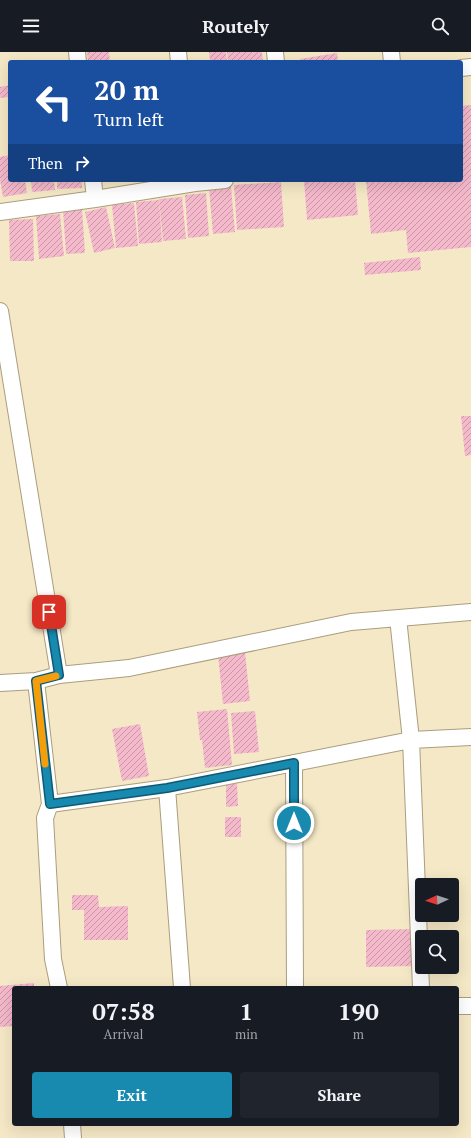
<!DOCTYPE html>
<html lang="en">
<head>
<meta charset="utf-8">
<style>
  :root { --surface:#171b24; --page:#20242c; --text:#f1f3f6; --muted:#9ea1a6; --accent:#1889af }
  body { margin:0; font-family:"PT Serif",serif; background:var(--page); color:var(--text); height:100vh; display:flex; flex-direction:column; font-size:15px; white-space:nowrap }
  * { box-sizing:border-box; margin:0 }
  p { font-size:13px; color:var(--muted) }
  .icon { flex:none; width:22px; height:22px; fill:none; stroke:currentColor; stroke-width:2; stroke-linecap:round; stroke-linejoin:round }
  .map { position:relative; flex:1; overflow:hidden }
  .details { position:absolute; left:12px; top:934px; width:447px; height:140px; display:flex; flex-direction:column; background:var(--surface); border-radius:4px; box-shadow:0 4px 16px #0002 }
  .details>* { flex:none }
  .guide { position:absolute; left:8px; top:8px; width:455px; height:122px; border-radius:4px; box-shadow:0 4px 16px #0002; background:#1a4fa0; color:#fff; overflow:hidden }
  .needle { width:26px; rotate:267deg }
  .controls { position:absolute; left:415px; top:826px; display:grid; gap:8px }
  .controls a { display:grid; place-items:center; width:44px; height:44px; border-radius:4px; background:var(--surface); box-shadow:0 4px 16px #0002; font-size:20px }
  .pin { position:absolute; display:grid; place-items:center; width:34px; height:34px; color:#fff; margin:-17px; border-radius:8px; box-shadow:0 2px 6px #0006 }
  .me { position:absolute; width:44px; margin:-22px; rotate:0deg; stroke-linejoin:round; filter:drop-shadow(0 0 3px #0008) }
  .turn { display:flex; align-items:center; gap:14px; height:84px; padding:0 20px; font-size:18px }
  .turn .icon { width:52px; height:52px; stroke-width:2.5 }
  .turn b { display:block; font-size:28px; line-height:34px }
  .then { display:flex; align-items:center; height:38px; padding:0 20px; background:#0003; gap:8px; font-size:15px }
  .eta { display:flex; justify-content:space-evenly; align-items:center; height:68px; text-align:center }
  .eta b { font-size:24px; font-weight:800; line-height:28px }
  .button { display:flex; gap:8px; margin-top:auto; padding:8px 20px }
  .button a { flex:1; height:46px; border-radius:4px; background:var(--accent); color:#fff; font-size:16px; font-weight:800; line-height:46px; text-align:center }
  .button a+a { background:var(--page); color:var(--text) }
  header { display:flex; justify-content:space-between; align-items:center; height:52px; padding:0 20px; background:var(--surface); font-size:18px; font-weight:800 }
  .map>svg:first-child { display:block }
  .building { fill:url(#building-hatch) }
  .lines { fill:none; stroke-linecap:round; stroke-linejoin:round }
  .minor-casing { stroke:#aa9e7e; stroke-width:18 }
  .minor { stroke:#fff; stroke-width:16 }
  .route-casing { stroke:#105972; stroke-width:10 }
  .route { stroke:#1889af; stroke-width:7 }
  .slow { stroke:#f59e0b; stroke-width:7 }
</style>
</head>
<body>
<header><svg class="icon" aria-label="menu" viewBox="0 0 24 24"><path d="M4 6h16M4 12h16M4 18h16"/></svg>Routely<svg class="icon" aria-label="search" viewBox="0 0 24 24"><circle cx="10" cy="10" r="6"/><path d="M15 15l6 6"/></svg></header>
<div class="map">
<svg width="471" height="1086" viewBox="0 0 471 1086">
  <defs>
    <pattern id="building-hatch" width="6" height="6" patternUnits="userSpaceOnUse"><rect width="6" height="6" fill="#f5b9cc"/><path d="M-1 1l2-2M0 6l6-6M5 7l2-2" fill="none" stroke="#c897a6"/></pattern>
  </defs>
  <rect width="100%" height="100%" fill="#f5e8c6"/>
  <path class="building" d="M87,0H109L110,10H88Z
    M209,0H226L227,10H201L210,8Z
    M227,0H262L263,10H228Z
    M337,1L338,10H300V7Z
    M10,33V45L0,46V35Z
    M471,53V195L408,201L406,178L371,182L366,128H461V54Z
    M10,103V128H25L27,141L3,145L0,128V105Z
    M31,128H54L55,138L32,140Z
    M57,128H82V136L57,137Z
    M304,128H355L358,163L307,168Z
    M281,130L284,175L237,178L234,133Z
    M231,135L235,180L213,182L209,136Z
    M206,141L209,184L188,186L185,143Z
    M182,145L186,187L163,189L159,147Z
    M159,148L162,190L139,192L136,150Z
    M134,151L138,194L116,196L112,153Z
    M106,155L115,196L94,201L85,160Z
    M82,157L85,201L66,202L63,158Z
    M60,162L64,204L39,207L36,164Z
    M33,167L34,209H10L9,168Z
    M420,205L421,218L365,223L364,211Z
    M461,364H471V403L465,404Z
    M245,600L250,649L223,652L218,603Z
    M227,657L232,713L205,716L202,688H200L197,660Z
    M255,659L259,700L234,702L231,661Z
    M140,672L149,724L122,729L112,677Z
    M226,731H237L238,754L226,755Z
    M225,765H241V785H225Z
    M72,843H98L99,855L128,854V888H84V858H72Z
    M415,877L416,914L366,915V878Z
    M34,931V936H14V974L0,975V934Z"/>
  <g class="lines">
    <defs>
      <path id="minor" d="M77,0L78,10
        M178,0L179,10
        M275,0L276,10
        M391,0L392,10
        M461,16L471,15
        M93,128L95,147
        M0,160L95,147L195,131L225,128
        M0,259L59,623
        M398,566L411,688L421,936
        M36,629L50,752L45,766L53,907L59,936
        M0,631L36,629L59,623L129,616L351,570L471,560
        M294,711L295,936
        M167,736L182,936
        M50,752L167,736L411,688L471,685
        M457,954H471
        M72,1072L73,1086"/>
    </defs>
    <use href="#minor" class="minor-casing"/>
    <use href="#minor" class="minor"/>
  </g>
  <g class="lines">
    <defs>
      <path id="route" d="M49,560L59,623L36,629L50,752L167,736L294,711V771"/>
    </defs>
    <use href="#route" class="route-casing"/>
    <use href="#route" class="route"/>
    <path class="slow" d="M45,712L36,629L56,624"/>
  </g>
</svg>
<div class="controls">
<a><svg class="needle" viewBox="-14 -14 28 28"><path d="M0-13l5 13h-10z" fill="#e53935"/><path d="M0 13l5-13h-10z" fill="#9ea1a6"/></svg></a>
<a><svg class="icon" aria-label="search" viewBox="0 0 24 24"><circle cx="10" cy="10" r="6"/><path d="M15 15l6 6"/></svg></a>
</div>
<div class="pin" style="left:49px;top:560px;background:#d93025"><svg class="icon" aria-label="arrive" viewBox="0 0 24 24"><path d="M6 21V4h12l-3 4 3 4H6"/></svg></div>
<svg class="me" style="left:294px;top:771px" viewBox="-20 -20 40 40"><circle r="17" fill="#1889af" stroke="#fff" stroke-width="3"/><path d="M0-11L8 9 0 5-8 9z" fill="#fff"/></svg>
<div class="guide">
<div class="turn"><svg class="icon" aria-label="left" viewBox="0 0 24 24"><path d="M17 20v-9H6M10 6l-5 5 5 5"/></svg><div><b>20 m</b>Turn left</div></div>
<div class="then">Then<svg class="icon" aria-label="right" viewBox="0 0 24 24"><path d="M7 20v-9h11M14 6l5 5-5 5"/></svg></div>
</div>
<section class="details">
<div class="eta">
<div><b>07:58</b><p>Arrival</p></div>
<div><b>1</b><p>min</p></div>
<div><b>190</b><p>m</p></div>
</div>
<div class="button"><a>Exit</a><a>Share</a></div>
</section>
</div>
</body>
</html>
